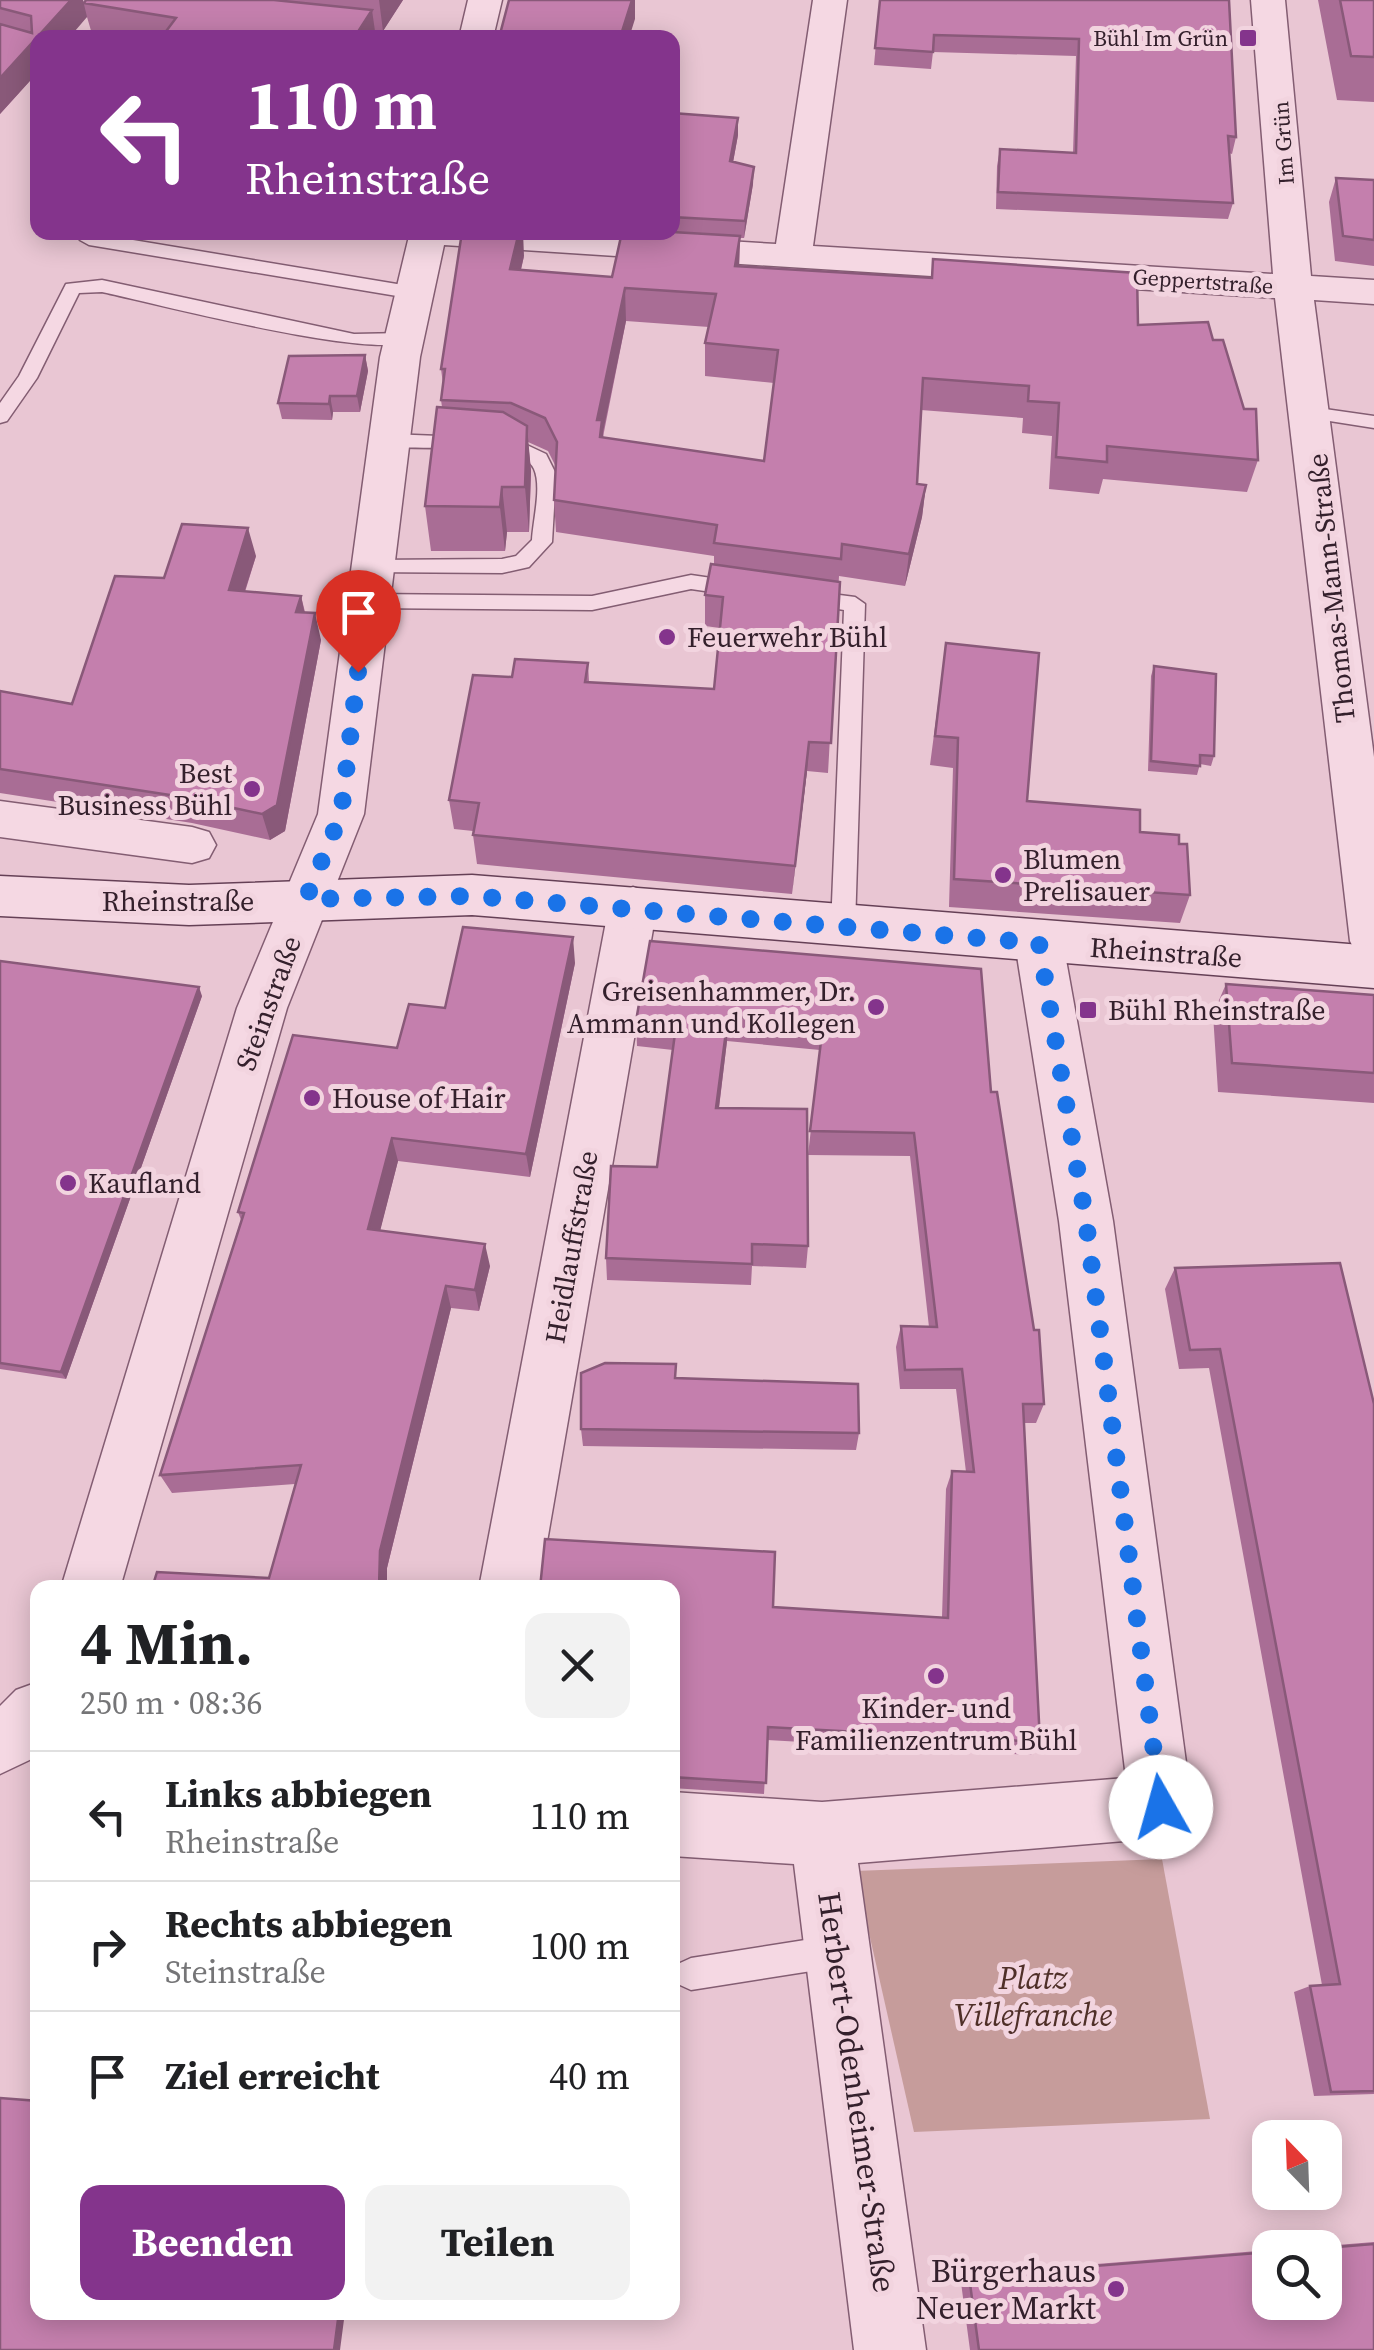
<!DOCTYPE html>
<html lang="de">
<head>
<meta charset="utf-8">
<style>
  :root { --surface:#fff; --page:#f2f2f2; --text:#202124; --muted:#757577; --line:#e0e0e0; --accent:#84348c }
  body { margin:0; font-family:"Source Serif 4",serif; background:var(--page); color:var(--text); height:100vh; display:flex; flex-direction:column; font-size:38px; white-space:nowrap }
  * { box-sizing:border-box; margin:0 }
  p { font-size:32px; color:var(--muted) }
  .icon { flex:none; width:55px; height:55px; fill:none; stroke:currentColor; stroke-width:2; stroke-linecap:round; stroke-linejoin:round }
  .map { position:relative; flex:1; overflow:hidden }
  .panel { position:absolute; left:30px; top:1580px; width:650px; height:740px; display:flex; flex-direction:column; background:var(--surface); border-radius:20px; box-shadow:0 5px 25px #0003 }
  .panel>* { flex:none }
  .banner { position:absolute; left:30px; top:30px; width:650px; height:210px; border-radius:20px; box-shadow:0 5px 25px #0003; background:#84348c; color:#fff; overflow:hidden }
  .needle { width:65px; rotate:337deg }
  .tools { position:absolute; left:1252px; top:2120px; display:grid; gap:20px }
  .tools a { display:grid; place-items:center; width:90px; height:90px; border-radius:20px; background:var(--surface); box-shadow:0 5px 25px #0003; font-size:50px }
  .pin { position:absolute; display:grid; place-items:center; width:85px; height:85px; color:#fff; margin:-102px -42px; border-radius:50% 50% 50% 0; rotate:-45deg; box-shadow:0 0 10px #0007 }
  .pin .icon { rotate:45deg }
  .me { position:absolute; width:110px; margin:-55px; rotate:353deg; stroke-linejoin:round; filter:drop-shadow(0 0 8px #0008) }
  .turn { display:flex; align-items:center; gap:35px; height:210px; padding:0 50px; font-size:45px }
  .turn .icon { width:130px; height:130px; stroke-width:2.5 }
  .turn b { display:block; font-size:70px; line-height:85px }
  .round { display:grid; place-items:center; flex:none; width:105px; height:105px; border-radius:20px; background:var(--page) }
  .head { display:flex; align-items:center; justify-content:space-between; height:170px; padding:0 50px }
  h1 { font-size:60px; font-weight:700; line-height:75px }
  .primary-button { display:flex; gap:20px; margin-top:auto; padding:20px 50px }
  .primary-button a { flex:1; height:115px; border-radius:20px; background:var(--accent); color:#fff; font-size:40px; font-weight:700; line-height:115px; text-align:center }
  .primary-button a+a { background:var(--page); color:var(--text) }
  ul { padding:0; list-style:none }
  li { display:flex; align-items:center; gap:30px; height:130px; padding:0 50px; border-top:2px solid var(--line) }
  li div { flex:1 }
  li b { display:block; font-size:38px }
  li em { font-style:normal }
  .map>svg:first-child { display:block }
  .green { fill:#c69c9b }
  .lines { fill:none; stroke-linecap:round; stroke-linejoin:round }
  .lane-casing { stroke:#835d72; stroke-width:3 }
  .street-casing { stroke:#835d72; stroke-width:3 }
  .secondary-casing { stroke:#654056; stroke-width:3 }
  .lane { fill:#f5d8e3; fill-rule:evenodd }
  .street { fill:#f5d8e3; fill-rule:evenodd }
  .secondary { fill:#f5d8e3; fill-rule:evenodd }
  .wall { fill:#a96d95; fill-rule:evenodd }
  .shaded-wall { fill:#895979 }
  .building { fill:#c47fad; stroke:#895979; stroke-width:2.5; fill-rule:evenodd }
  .route { stroke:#1a73e8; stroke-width:18; stroke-dasharray:0 32.4 }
  .poi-dot { fill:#84348c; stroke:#f2d4df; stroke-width:4 }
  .labels { text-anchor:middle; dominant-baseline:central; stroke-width:10; stroke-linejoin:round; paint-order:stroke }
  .far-poi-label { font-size:22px; fill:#34202c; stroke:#f2d4df; text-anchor:end }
  .far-street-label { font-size:22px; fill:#34202c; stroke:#f2d4df }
  .street-label { font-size:28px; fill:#34202c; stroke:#f2d4df }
  .poi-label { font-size:28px; fill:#34202c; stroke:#f2d4df; text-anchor:start }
  .near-park-label { font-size:32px; font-style:italic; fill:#4f2f28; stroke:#f2d4df }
  .near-street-label { font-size:32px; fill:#34202c; stroke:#f2d4df }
  .near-poi-label { font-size:32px; fill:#34202c; stroke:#f2d4df; text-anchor:end }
</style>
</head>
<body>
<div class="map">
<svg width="1374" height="2350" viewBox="0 0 1374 2350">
  <rect width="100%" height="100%" fill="#e9c6d3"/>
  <path class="green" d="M1162,1859L1210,2119L914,2132L855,1871Z"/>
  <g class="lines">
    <defs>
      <path id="lane" d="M344,26L402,38L338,34V28Z
        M85,232L415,287L424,293L415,299L89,245L80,240Z
        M102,280L354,334L404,333L413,339C386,364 149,302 102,292L79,293L37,378L7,421L0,423V403L19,376L66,284Z
        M1311,407L1374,416V428L1304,417L1301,413Z
        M389,434L514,439L546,454L556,474L552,542L529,567L502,573L365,572L362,567L372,560L502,559L516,556L532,540C533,520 542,487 534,469C520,438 414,453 382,445V435Z
        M691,575L739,582L749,589L739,596L691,589L592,610L367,608L357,601L367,594L592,596Z
        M809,591L855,597L865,604L855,927L843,936L831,927L844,610L802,603L799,598Z
        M837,1935L848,1940L853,1951L848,1962L837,1967L691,1990L680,1985L675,1974L680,1963L691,1958Z"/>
      <path id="street" d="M468,0H502L493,38H459Z
        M813,0H847L813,246L1273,274L1251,0H1285L1311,276L1374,280V304L1314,300L1374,757V961L1357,955L1350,941L1275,298L444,245L420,357L364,814L287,1008L120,1588H61L237,1008L318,814L380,357L410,232H582L776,244Z
        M0,801L192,827L209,832L216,845L209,858L192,863L0,837Z
        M633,887L650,893L657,906L539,1588H479L609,906L616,893Z
        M1039,923L1056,929L1063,943L1113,1221L1192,1807L1183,1829L1161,1838L858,1863L926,2350H854L794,1864L672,1856V1792L822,1802L1126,1778L1059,1221L1015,943L1022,929Z
        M38,1682V1756L0,1774V1706L16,1690Z"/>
      <path id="secondary" d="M472,875L1374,946V988L472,915L189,925L0,916V876L189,885Z"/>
    </defs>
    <use href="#lane" class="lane-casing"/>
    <use href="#street" class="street-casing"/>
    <use href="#secondary" class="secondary-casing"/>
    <use href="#lane" class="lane"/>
    <use href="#street" class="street"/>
    <use href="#secondary" class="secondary"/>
  </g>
  <path class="wall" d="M0,0H83L84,3L86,0H403L383,31L375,30L376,38H112L92,34L87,17L38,38V72L0,114Z
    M880,0H1229L1236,137L1232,154L1229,153L1233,203L1228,219L996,209L997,166L1000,149L1073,153L1076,56L933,52L931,69L874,65Z
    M1318,0H1374V102L1337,100Z
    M672,113L738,118V135L733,162L753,184L744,238H740L739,266L931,278L933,259L1138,325L1213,340L1258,460L1247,492L1103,479L1099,494L1049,489L1052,436L1022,433L1023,418L921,410L917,484L926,485L922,517L905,586L839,576L828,773L807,771L792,894L477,864L473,835V831L454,829L449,800L512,677L588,663L589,682L714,689L720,628L705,626V595L714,565V556L556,532L554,500L556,467L548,451L528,442L531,471L529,532H507L505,551H431L425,506L442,407L441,400L443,384L441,369L524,256L521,270L612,277L672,232ZM626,321L709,327L705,343V376L774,383L764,461L603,437Z
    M1336,178L1374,180V266L1335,261L1329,202Z
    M365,355L368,371L360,412H333L332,420L282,419L278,403Z
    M256,556L245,592L301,596L305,612L321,640L285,831L270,840L192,823L0,793V691L72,704L164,578Z
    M946,643L1027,801L1179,844L1190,895L1180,923L949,907L953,768L930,765Z
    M1154,666L1214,756L1211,766L1200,764L1197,775L1148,771L1151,676Z
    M650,941L991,1092L1044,1404L1036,1423H1024L1040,1742L1031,1755L767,1740L764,1794L672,1788V1588L773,1607L942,1617L946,1489L952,1471L966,1472L956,1389H900L896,1347L901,1326L929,1327L910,1156L808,1155L820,1050L727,1041L719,1108L808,1246L806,1268L752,1266L751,1285L607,1280L606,1258L657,1167L673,1050L637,1046L636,1021Z
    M0,961L202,996L66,1379L0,1369Z
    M575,963L530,1177L398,1161L380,1230L490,1266L479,1311L451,1308L387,1568V1588H152L269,1578L295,1484L172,1493L160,1475L241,1220L238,1212L397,1048L445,1008Z
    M1226,984L1374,995V1103L1218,1092L1213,1014Z
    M1175,1268L1374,1404V2094L1314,2096L1294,1992L1310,1986L1322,1985L1209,1368L1179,1369L1165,1289Z
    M676,1378L859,1433L856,1450L583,1446L581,1429Z
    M1374,2242V2350H970L960,2275L1270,2250V2302L1325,2248H1300Z"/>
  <path class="shaded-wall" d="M71,0H83L87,17L69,38H38V72L0,114V78Z
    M379,0H403L383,31Z
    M632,0H635V19L629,38H620Z
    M372,10L376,38H354Z
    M738,118V135L730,179V161Z
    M754,167L753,184L744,238L745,221Z
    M519,232H523L524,256L513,302L510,269Z
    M740,236L739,269L735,266Z
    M625,288L626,321L603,432L604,452L597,420Z
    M365,355L368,371L360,412L357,396Z
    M330,396L333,412L332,420L329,404Z
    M527,426L531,471L529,532L525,487Z
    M926,485L922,517L905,586L909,554Z
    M502,487L507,532L505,551L500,507Z
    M248,528L256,556L236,618L229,590Z
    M301,596L307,624L296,612Z
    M315,613L321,640L285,831L270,840L262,814Z
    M809,742L807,771L792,894L795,866Z
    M573,937L575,963L530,1177L526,1154Z
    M199,987L202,996L66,1379L61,1372Z
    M728,1016L727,1041L716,1131V1108Z
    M392,1138L398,1161L375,1251L368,1229Z
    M485,1244L490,1266L479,1311L475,1290Z
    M446,1286L451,1308L387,1568V1588H379L380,1551Z
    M339,2312H345L340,2350H334Z"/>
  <path class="building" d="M0,0H71L0,78V24L32,33L31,16L0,8Z
    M86,0H274L372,10L354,38H161L176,18L84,3Z
    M509,0H632L620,38H499Z
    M880,0H1229L1236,137L1228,136L1233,203L998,192L1000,149L1076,153L1079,39L934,35L933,52L875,48Z
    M1340,0H1374V57L1351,56Z
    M672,113L738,118L730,161L754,167L745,221L672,217Z
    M1336,178L1374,180V240L1343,236Z
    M462,232H519L510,269L612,277L622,232H672L740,236L735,266L932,278L933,259L1137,273L1138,325L1208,322L1213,340H1223L1244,409H1256L1258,460L1107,446V462L1056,457L1059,403L1028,401L1029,386L923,378L917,484L926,485L909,554L842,544L841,559L714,543L717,525L554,500L557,442L545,418L511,403L441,400L445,369H441ZM625,288L716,294L705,343L778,350L764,461L600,437L602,420H597Z
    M365,355L357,396H330L329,404L278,403L289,356Z
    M437,407L503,412L527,426L525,487H502L500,507L425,506Z
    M182,524L248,528L229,590L301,596L296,612L315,613L277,805L262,814L183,797L0,769V691L72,704L115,576L164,578Z
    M711,564L840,582L831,743L809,742L795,866L473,835L479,803L449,800L473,675L512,677L515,659L588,663L585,682L714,689L723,597L705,595Z
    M946,643L1039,653L1027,801L1140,810V832L1179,835V844H1187L1190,895L954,879L958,738L935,736Z
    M1154,666L1216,674L1214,756L1200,755V766L1151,761Z
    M463,927L573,937L526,1154L392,1138L368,1229L485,1244L475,1290L446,1286L380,1551L379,1588H152L157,1572L269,1578L301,1465L160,1475L244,1213L238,1212L293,1035L397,1048L409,1004L445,1008Z
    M650,941L981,969L991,1092H997L1034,1330H1039L1044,1404H1023L1040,1742L768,1727L766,1783L672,1777V1588H540L545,1539L775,1552L773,1607L948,1618L952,1471L974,1472L962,1369L905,1370L901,1326L937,1327L914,1133L810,1131L823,1025L728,1016L716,1108L807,1109L808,1246L752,1244V1264L606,1258L611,1166L657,1167L676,1026L636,1021Z
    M0,961L199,987L61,1372L0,1363Z
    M1226,984L1374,995V1073L1232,1063Z
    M1340,1263L1374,1404V2091L1331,2092L1310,1986L1340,1984L1220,1349L1190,1350L1175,1268Z
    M605,1363L676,1364L675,1378L858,1384L859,1433L581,1429V1373Z
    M0,2098L38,2101V2312H339L334,2350H0Z
    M1374,2244V2350H979L969,2276L1270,2252V2302H1325V2248Z"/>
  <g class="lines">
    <path class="route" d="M358,672L341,814L306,899L472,896L1039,943L1086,1221L1161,1807"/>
  </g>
  <g class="poi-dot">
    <rect x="1238" y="28" width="20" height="20" rx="5"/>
    <circle cx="667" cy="637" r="10"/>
    <circle cx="252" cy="789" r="10"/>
    <circle cx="1003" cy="875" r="10"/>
    <circle cx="876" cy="1007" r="10"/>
    <rect x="1078" y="1000" width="20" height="20" rx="5"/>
    <circle cx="312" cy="1098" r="10"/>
    <circle cx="68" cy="1183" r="10"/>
    <circle cx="936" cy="1676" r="10"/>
    <circle cx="1116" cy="2289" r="10"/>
  </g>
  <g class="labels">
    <g class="far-poi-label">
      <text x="1228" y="38">Bühl Im Grün</text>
    </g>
    <g class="far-street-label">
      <text transform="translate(1283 143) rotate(-94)">Im Grün</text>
      <text transform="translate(1203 281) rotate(4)">Geppertstraße</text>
    </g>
    <g class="street-label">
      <text transform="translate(1331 588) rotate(-96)">Thomas-Mann-Straße</text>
      <text x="178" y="901">Rheinstraße</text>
      <text transform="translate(1166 952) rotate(4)">Rheinstraße</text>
      <text transform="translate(268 1003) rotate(-70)">Steinstraße</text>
      <text transform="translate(571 1247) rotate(-80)">Heidlauffstraße</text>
    </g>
    <g class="poi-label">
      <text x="687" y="637">Feuerwehr Bühl</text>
      <text x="232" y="773" text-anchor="end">Best<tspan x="232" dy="32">Business Bühl</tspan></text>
      <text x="1023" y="859">Blumen<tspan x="1023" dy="32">Prelisauer</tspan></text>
      <text x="856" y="991" text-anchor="end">Greisenhammer, Dr.<tspan x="856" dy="32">Ammann und Kollegen</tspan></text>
      <text x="1108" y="1010">Bühl Rheinstraße</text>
      <text x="332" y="1098">House of Hair</text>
      <text x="88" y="1183">Kaufland</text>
      <text x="936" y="1708" text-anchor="middle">Kinder- und<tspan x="936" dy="32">Familienzentrum Bühl</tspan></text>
    </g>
    <g class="near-park-label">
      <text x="1033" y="1978">Platz<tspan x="1033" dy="37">Villefranche</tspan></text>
    </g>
    <g class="near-street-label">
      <text transform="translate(857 2092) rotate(82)">Herbert-Odenheimer-Straße</text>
    </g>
    <g class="near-poi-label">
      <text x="1096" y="2271">Bürgerhaus<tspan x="1096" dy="37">Neuer Markt</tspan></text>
    </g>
  </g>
</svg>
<div class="tools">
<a><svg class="needle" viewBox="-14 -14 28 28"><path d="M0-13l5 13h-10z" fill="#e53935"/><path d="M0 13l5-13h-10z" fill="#757577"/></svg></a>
<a><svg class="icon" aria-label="search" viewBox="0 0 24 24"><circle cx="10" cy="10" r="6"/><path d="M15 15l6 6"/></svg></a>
</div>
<div class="pin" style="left:358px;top:672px;background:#d93025"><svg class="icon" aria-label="arrive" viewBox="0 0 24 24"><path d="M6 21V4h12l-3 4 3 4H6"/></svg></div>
<svg class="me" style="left:1161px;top:1807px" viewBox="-20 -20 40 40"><circle r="19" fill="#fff"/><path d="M0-13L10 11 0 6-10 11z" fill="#1a73e8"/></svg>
<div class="banner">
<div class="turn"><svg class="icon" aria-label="left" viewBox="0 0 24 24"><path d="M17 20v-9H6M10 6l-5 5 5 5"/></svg><div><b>110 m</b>Rheinstraße</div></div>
</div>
<section class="panel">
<div class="head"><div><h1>4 Min.</h1><p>250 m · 08:36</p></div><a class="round"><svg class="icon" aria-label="close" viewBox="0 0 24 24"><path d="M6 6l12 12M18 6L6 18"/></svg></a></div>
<ul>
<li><svg class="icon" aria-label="left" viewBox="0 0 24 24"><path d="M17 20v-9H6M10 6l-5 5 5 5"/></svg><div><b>Links abbiegen</b><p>Rheinstraße</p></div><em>110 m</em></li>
<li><svg class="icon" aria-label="right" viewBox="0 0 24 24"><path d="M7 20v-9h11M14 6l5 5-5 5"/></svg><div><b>Rechts abbiegen</b><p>Steinstraße</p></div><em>100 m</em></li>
<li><svg class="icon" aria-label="arrive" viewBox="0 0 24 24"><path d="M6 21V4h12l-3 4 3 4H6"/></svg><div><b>Ziel erreicht</b></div><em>40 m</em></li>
</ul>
<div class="primary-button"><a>Beenden</a><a>Teilen</a></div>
</section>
</div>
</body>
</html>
